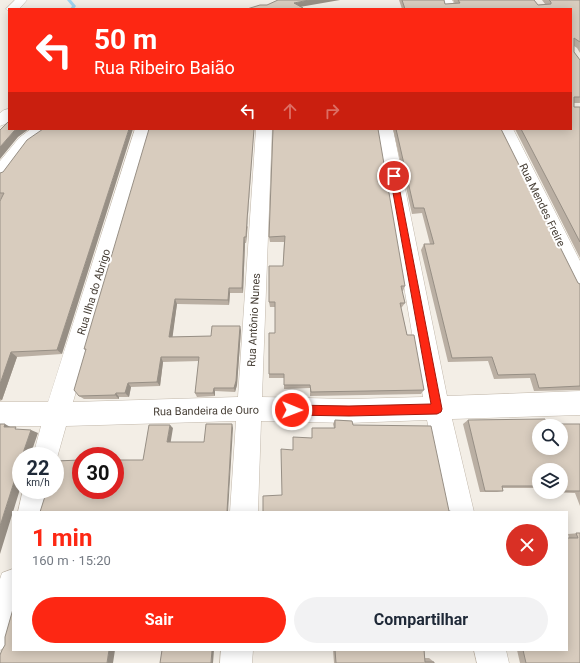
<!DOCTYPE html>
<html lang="pt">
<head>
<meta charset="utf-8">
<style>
  :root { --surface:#fff; --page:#f2f2f3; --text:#1f2937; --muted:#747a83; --accent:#fd2713 }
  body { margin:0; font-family:Roboto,sans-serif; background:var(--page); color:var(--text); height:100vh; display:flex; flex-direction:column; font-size:15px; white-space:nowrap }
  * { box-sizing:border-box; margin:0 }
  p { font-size:13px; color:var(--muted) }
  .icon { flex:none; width:22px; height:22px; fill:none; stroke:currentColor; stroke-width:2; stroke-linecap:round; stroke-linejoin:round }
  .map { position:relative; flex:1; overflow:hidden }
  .details { position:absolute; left:12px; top:511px; width:556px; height:140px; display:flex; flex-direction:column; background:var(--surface); border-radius:0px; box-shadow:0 2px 10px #0003 }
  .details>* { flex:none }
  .hud { position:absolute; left:8px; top:8px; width:564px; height:122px; border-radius:0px; box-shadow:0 2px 10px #0003; background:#fd2713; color:#fff; overflow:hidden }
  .buttons { position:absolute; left:532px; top:419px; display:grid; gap:8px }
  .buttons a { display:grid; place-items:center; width:36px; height:36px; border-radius:50%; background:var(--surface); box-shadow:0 2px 10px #0003; font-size:20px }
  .speed { position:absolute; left:12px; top:447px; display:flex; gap:8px; font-size:20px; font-weight:700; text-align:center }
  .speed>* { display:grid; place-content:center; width:52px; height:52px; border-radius:50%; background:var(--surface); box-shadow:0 2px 10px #0003; line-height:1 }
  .speed small { font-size:10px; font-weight:400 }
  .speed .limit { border:6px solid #d22; background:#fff; color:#111 }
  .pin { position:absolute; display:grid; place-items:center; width:34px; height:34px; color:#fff; margin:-17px; border:2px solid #fff; border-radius:50%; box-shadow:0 1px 4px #0007 }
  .me { position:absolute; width:44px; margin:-22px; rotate:91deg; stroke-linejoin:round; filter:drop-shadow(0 0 3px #0008) }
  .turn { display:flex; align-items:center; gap:14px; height:84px; padding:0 20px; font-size:18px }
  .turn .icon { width:52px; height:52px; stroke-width:2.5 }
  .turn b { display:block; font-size:28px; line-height:34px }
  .lanes { display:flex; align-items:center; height:38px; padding:0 20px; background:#0003; justify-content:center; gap:20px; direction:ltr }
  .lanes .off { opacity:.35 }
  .round { display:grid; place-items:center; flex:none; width:42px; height:42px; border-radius:21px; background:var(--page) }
  .overview { display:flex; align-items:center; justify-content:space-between; height:68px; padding:0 20px }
  h1 { font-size:24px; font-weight:700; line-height:30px; color:var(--accent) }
  .action { display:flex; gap:8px; margin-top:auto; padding:8px 20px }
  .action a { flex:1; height:46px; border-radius:24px; background:var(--accent); color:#fff; font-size:16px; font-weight:700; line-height:46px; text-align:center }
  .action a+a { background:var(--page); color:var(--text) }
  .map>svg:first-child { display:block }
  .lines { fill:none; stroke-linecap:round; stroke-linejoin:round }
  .stream { fill:#a1d5f1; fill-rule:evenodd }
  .minor-casing { stroke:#c2b8ab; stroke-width:1 }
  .minor { fill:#fff; fill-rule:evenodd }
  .wall { fill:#baafa3 }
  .shaded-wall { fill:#978f85 }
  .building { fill:#d8ccbe; stroke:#978f85; fill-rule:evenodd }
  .route { fill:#fd2713; stroke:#a4190c }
  .labels { text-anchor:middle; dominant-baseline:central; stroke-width:4; stroke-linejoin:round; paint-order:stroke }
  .street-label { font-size:11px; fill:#463e35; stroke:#fff }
</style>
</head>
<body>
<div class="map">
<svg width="580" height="663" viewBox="0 0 580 663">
  <rect width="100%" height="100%" fill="#f3eee6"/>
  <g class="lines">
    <path class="stream" d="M67,0H71L76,6L74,9H70L72,6Z"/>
    <defs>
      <path id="minor" d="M15,0H27L19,9H9L8,11L6,9Z
        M440,0H452L457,9H445Z
        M9,109V121L5,124L0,126V113L4,110Z
        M31,129H51L48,132L30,145L6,177L0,179V161L19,138Z
        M135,129H151L73,402L238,397L256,129H272L262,397L349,399L423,397L377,129H393L447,396L580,391V415L452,419L474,512H446L427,420L349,423L261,421L258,512H230L236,421L66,426L55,465V456H33L41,426H0V402H48Z
        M497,129H513L580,261V289L573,287L570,281Z
        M23,490H51L46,512H18Z
        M13,569V641L11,645L0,650V579L2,573Z
        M221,650H253L252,663H220Z
        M474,650H506L509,663H477Z"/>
    </defs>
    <use href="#minor" class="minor-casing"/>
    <use href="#minor" class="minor"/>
  </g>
  <path class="wall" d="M399,0H444L445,4H455L453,0H534L538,5L545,4L542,0H580V53L577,48L574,46V52L580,60V103H574V107H580V258L515,129H571V9H402Z
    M273,129L405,286L403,291H402L405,303L402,307L401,308L407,335L424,390L421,394L310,396V388L284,389V378H269V374L275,333V307H270L269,302L283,266L284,242H270L269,237Z
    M393,129H501L578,283L580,284V390L534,391L530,378L494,379L488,361L448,362L421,250L424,244H430L422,213L412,214Z
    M0,173L62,354L17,357L2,400L0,401V201L1,199H0Z
    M248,226L246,243H245L243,293H230L229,305L177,304L172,337L211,336L241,330L237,385L235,392L215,391V396L197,397L195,393L199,361L163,362L160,386L131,387L129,397H119V399H84L79,396L86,350L84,349Z
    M335,420L352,421L282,495L293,450L312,438V428H334L333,424Z
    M468,420L546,424H580V506L575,493L544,492H561V470H539V488H502L503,491L497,492H480L463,424Z
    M580,533V663H520L517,650H567L569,538L568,534Z
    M333,650H424L425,658H429L434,662V663H334Z"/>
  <path class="shaded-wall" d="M309,0H340L294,8V3Z
    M17,129H29L18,137L0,159V147L14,131Z
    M129,129H133L62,354L57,350Z
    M254,129L246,243V237Z
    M244,237L245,243L243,293L242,288Z
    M229,288L230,293L229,305L228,300Z
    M175,299L177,304L172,341L169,337Z
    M240,326L241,330L237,385L235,392L234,388Z
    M11,352L17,357L2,400L0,399V384Z
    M161,357L163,362L160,386L157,382Z
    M128,383L131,387L129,397L125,393Z
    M214,388L215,391V396L213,393Z
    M116,393L119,397V399L115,395Z
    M5,424L12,428L4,427Z
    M232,424L233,428L228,512H227Z
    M170,425L173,428L170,446L167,442Z
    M31,430L38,433L30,456H22Z
    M21,460V486L0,554V526Z
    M109,650H115L113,663H107Z
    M212,650H214L213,663H211Z"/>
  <path class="building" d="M278,0H309L294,3L303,8L298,9H247L260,5H267Z
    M402,0H444L445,4L460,3L458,0H534L538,5L551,4V2L549,0H580V42L574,38V52L580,60V97H574V107H580V242L521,129H571V9H405Z
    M9,121V129H17L14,131L0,147V130Z
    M43,129H129L57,350L11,352L0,384V201L4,193H0V173L3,172L27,140Z
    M149,129H254L247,220L246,237H244L242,288H229L228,300L175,299L169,337L211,336L212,326H240L236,381L234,388H214L213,393H195L199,357H161L157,382L128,383L125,393H116L115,395L79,396L74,390L86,349H84Z
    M273,129H378L405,286H401L405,303H400L407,335H414L424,390L311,392L310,385H284V374H269V333H275V302H269V266H283L285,236L269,237Z
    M396,129H501L578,283L580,284V386L539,388L535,374L498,375L492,357L452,358L424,244H434L424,208H414Z
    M545,419L546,424H580V491H561V470H539V486H502L503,491H485L468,420ZM539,426H561V448H539Z
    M335,420L352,421L353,425L431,426L449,511L453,512H263V496L282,495L281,449L293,450V437L312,438V428H335Z
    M0,424H5L4,427H16L15,429L31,430L22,456H21V460L0,526Z
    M206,424H232L227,512H40L47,490H55V461L81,460V490H115V460H143L149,425H170L167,442H204Z
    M576,533H580V663H526L523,650H567V538H578Z
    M13,609V650H109L107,663H0V655L2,650L5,645V637Z
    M162,650H212L211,663H160Z
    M335,650H424L425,662H434V663H336Z"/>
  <path class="route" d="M394,173L397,176L442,409L441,412L437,414L349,416L292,415L288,413L287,410L288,407L292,405L349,406L431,404L390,176Z"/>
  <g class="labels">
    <g class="street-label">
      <text transform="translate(542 205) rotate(64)">Rua Mendes Freire</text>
      <text transform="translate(94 292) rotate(-73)">Rua Ilha do Abrigo</text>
      <text transform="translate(254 320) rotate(-87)">Rua Antônio Nunes</text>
      <text transform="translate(206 411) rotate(-1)">Rua Bandeira de Ouro</text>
    </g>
  </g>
</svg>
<div class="buttons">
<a><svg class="icon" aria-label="search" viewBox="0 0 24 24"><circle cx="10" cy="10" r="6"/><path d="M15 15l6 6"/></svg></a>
<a><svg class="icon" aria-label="layers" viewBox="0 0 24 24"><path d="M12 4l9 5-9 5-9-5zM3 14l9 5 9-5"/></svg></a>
</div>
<div class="speed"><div>22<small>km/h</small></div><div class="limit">30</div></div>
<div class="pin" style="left:394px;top:176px;background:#d93025"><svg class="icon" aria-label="arrive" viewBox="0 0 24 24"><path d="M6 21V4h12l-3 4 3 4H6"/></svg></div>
<svg class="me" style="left:292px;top:410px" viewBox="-20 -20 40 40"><circle r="17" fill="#fd2713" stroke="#fff" stroke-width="3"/><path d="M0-11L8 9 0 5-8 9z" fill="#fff"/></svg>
<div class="hud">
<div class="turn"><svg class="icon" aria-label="left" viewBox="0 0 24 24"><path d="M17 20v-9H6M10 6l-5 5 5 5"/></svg><div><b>50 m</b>Rua Ribeiro Baião</div></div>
<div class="lanes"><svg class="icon" aria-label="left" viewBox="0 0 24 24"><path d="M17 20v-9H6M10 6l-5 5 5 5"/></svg><svg class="icon off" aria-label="ahead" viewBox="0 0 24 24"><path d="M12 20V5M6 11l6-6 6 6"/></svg><svg class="icon off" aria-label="right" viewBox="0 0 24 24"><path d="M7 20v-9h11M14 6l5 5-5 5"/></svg></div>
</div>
<section class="details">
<div class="overview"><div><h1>1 min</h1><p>160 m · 15:20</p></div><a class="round" style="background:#d93025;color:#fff"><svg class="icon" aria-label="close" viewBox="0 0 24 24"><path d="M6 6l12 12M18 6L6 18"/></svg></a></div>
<div class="action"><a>Sair</a><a>Compartilhar</a></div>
</section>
</div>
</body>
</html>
